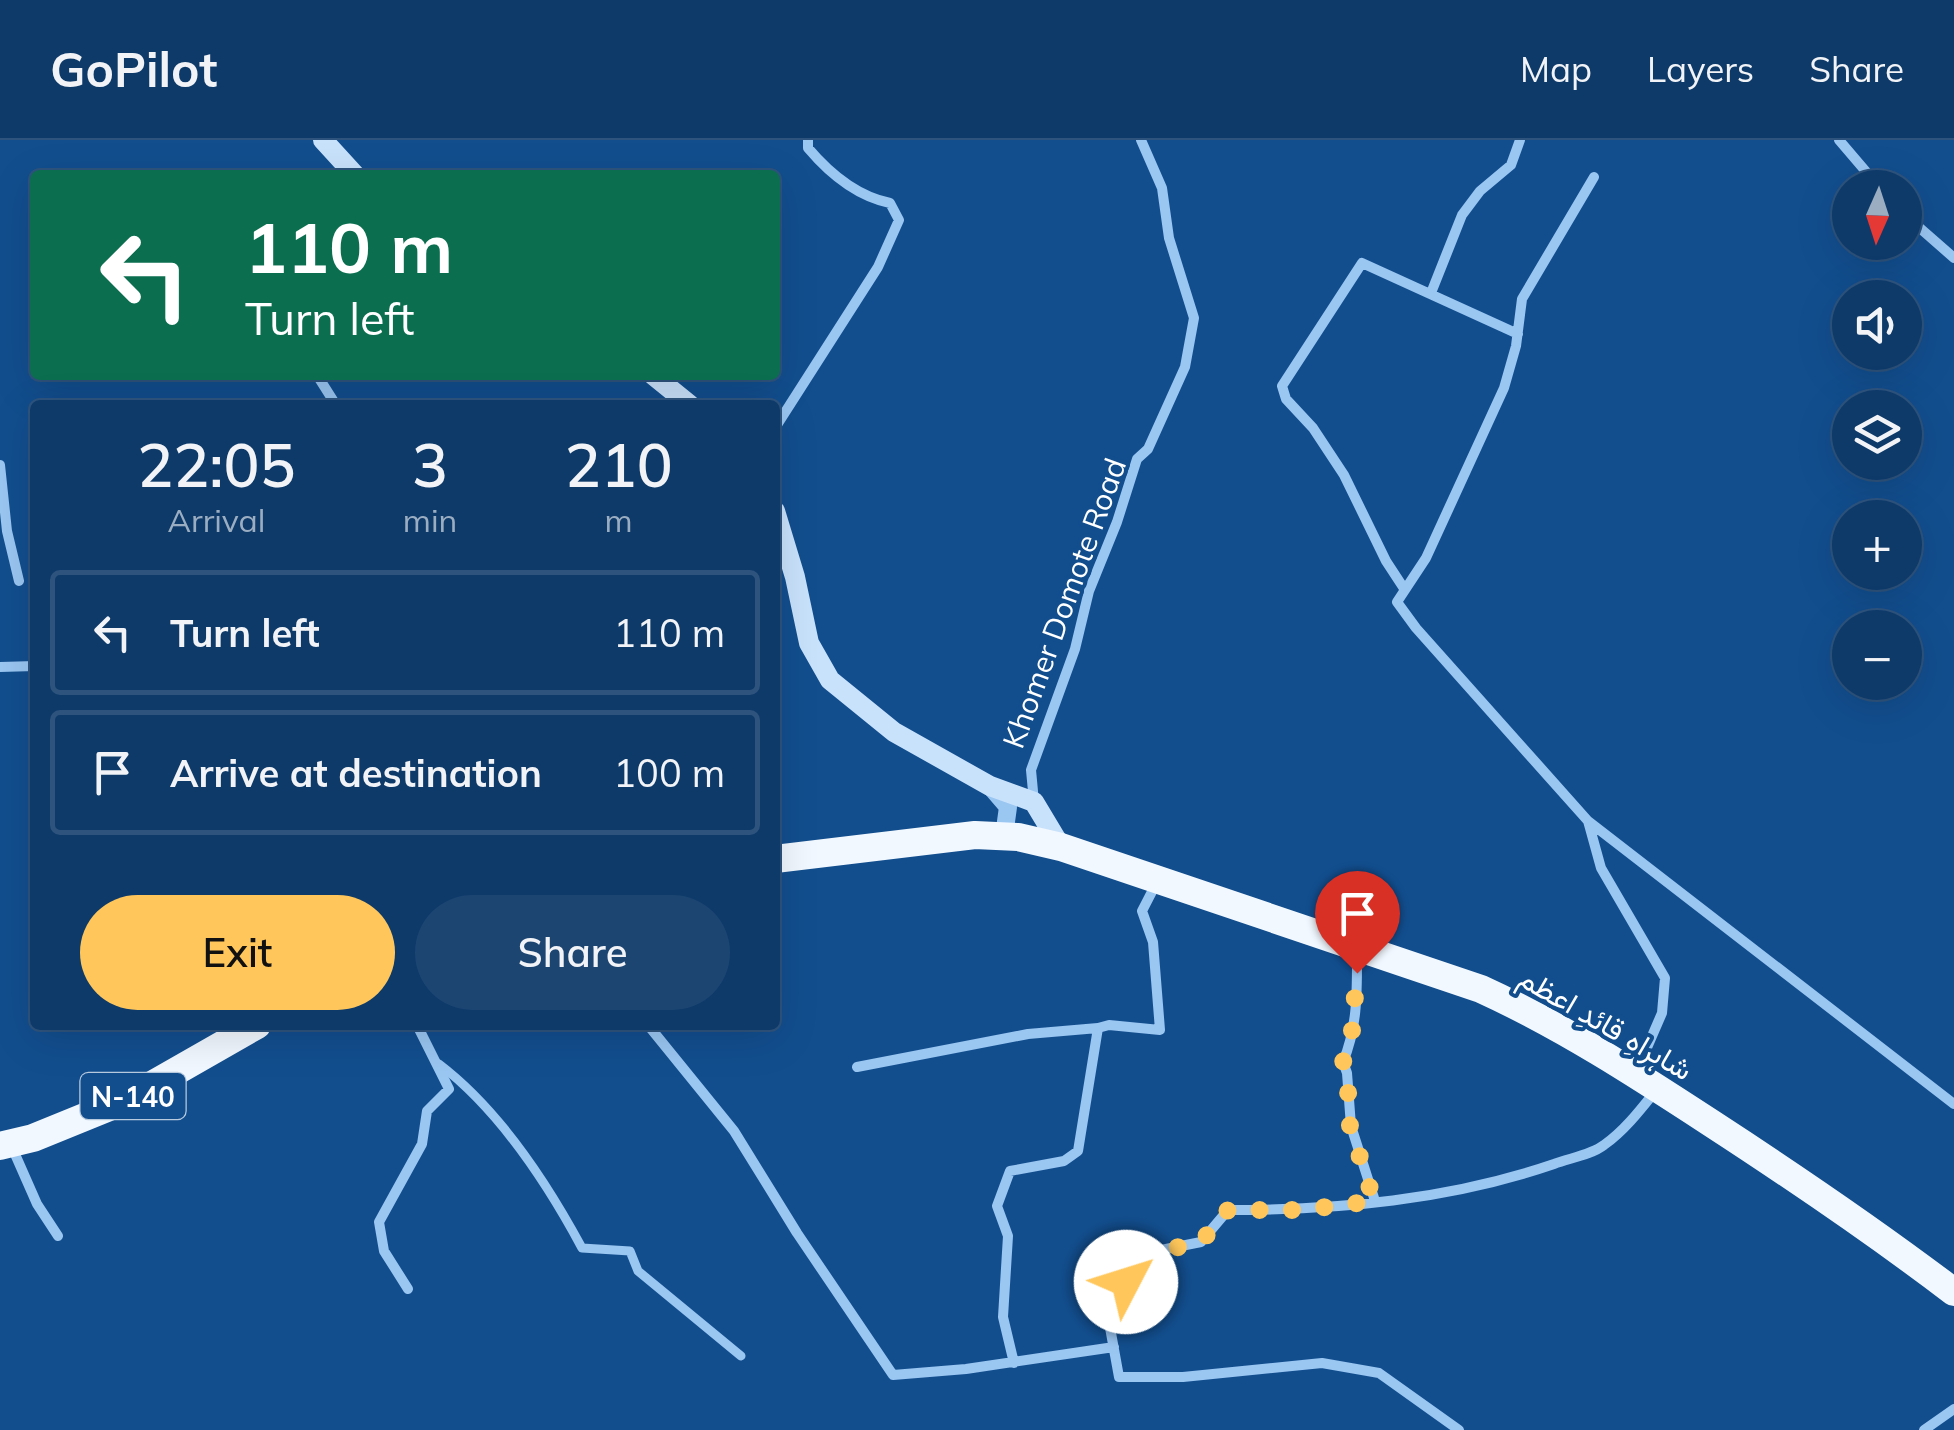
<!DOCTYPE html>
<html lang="en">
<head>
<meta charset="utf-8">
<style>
  :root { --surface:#0e3a6a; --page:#1c4572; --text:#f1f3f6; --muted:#9badc1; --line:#2e547e; --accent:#ffc75b }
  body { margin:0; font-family:Mulish,Vazirmatn,sans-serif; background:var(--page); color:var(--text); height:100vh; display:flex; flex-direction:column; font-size:38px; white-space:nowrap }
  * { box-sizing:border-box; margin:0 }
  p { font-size:32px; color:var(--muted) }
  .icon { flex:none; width:55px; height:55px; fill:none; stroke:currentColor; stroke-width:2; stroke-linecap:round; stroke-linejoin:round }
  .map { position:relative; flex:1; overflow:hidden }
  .panel { position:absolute; left:30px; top:260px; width:750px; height:630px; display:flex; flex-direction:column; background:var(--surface); border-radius:10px; box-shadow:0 10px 40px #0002,0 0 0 2px var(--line) }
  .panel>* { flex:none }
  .banner { position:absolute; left:30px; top:30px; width:750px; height:210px; border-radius:10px; box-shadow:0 10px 40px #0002,0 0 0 2px var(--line); background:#0b6e4f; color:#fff; overflow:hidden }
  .needle { width:65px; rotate:183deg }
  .controls { position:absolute; left:1832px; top:30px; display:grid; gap:20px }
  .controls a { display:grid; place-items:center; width:90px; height:90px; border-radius:50%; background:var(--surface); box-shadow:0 10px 40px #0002,0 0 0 2px var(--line); font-size:50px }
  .pin { position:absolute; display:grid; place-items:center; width:85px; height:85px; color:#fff; margin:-102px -42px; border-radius:50% 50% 50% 0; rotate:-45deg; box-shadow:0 0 10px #0007 }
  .pin .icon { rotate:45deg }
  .me { position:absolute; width:110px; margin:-55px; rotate:50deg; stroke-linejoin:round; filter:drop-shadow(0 0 8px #0008) }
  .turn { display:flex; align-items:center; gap:35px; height:210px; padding:0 50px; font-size:45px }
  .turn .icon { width:130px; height:130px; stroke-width:2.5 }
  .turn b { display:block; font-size:70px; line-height:85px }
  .eta { display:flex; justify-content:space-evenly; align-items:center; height:170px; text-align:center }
  .eta b { font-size:60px; font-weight:600; line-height:70px }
  .action { display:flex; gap:20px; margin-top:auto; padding:20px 50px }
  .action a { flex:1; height:115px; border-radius:60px; background:var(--accent); color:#111; font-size:40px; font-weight:600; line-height:115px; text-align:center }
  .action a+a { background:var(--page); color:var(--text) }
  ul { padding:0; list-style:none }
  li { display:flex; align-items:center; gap:30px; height:125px; margin:0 20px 15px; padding:0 30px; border:5px solid var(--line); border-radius:10px }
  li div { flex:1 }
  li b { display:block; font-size:38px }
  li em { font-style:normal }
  header { display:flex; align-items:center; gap:60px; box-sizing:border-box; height:140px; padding:0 50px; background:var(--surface); border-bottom:2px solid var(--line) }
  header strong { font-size:48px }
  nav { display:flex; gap:55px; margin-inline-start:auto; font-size:35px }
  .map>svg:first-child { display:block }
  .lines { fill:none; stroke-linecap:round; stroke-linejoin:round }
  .pedestrian { stroke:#9ac6f2; stroke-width:9 }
  .minor { stroke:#9ac6f2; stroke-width:10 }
  .tertiary { stroke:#9ac6f2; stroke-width:18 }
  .secondary { stroke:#c9e2fc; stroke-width:20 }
  .trunk { stroke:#f2f8ff; stroke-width:28 }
  .route { stroke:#ffc75b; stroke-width:18; stroke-dasharray:0 32.4 }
  .labels { text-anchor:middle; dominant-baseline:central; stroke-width:8; stroke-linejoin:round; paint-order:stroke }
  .shield { fill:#124e8e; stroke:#b8cadd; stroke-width:2.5 }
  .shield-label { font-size:28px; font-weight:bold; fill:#fff }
  .street-label { font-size:30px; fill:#fff; stroke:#124e8e }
</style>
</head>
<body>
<header>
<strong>GoPilot</strong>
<nav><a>Map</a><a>Layers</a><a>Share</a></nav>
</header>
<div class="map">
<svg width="1954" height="1290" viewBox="0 0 1954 1290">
  <rect width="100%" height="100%" fill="#124e8e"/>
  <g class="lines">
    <path class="pedestrian" d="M439,924C498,969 547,1043 582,1108L630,1111L638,1131L741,1216"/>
    <path class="minor" d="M1839,0L1880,48
      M1594,37L1522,159L1516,206L1504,248L1426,418L1397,462L1416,488L1588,681L1601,728L1665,838L1662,873L1636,933
      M1905,75L1954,118
      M1431,153L1462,75L1480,51L1511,25L1520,0
      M317,235L336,265
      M775,288L878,127L899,80L890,63C856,56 830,34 808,8V0
      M0,325L7,391L19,441
      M1405,450L1386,421L1344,335L1313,288L1286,259L1282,246L1362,123L1518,194
      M0,527L35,526
      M1034,662L1031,630L1075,509L1089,451L1117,382L1137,319L1148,309L1185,227L1194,178L1169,98L1162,48L1141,0
      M1588,681L1954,964
      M1357,812C1357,850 1358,886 1343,922L1347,933L1351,986L1375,1061
      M648,885L734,991L797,1093L893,1235L966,1229L1114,1207
      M857,927L1028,894L1098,888
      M11,1005L37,1064L58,1096
      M408,1149L384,1111L379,1082L422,1004L427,971L449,949L417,885
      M1103,1149L1105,1112
      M1014,1223L1003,1177L1008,1096L997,1066L1010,1031L1064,1021L1078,1011L1098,888L1109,885L1160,890L1153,802L1142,771L1158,740
      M1459,1290L1379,1233L1322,1223L1183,1237H1119L1103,1149L1126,1142L1156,1111L1201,1102L1228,1070C1338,1070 1449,1060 1554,1024C1570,1018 1591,1015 1604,1005C1625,990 1641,969 1657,949
      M1924,1290L1954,1269"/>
    <path class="tertiary" d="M990,646L1008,667L1004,696"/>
    <path class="secondary" d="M323,0L355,35
      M653,235L690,265
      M775,371L795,437L809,503L830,540L894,592L990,646L1034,662L1061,707"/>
    <path class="trunk" d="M775,719L975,695L1018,697L1061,707L1481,849C1562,886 1636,934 1711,983C1794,1037 1875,1092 1954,1152
      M0,1006L33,998L124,961L257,885"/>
  </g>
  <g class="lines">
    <path class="route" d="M1126,1142L1156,1112L1201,1102L1228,1070H1302L1374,1061L1350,986L1347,933L1343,922L1351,902L1357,833"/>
  </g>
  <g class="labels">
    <rect class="shield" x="80.5" y="933" width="105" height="46" rx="8"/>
    <g class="shield-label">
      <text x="133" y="956">N-140</text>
    </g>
    <g class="street-label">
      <text transform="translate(1064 463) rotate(-70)">Khomer Domote Road</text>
      <text transform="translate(1606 883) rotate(30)">شاہراہِ قائدِ اعظم</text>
    </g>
  </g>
</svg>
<div class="controls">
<a><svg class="needle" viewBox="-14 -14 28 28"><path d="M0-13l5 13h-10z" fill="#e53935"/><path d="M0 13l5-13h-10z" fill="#9badc1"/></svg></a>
<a><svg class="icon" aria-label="sound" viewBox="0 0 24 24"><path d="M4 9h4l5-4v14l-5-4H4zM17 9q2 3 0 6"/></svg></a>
<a><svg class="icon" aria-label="layers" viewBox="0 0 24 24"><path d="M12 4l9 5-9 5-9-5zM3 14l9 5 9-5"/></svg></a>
<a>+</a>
<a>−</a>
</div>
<div class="pin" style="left:1357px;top:833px;background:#d93025"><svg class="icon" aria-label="arrive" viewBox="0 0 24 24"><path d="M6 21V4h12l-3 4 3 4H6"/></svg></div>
<svg class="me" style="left:1126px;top:1142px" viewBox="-20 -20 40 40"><circle r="19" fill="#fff"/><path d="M0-13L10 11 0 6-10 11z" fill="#ffc75b"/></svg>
<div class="banner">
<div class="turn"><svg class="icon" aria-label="left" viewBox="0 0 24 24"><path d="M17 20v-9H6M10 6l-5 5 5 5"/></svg><div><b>110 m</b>Turn left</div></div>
</div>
<section class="panel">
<div class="eta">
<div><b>22:05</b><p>Arrival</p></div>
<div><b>3</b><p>min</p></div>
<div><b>210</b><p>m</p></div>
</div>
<ul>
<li><svg class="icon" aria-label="left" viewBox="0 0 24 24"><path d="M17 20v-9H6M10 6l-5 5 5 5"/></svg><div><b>Turn left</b></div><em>110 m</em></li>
<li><svg class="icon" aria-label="arrive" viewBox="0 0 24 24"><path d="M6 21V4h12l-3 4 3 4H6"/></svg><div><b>Arrive at destination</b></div><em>100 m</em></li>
</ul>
<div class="action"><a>Exit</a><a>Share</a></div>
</section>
</div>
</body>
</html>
